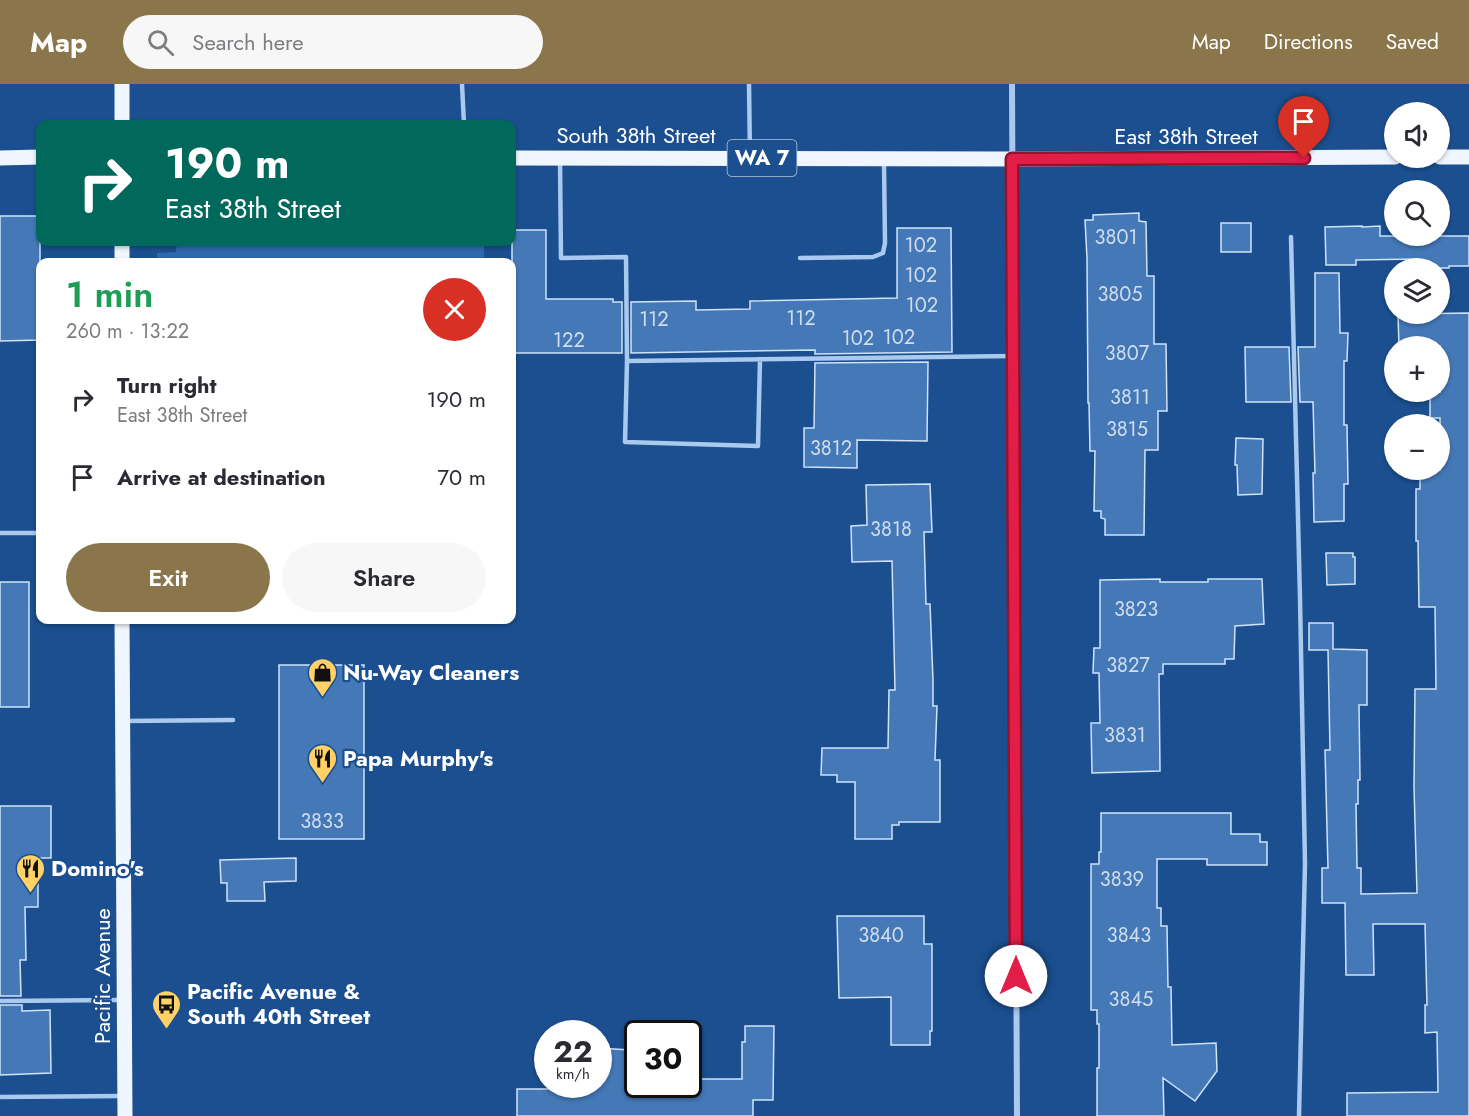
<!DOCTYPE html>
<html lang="en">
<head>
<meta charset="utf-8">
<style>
  :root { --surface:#fff; --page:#f7f7f7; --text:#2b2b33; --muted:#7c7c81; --accent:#8a764a }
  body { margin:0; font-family:Jost,sans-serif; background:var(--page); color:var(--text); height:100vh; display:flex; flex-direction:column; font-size:22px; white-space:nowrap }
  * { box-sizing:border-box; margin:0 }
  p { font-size:20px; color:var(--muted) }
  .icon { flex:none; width:33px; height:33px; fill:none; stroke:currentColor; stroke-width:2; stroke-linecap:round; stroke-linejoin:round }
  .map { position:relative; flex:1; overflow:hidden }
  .drawer { position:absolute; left:36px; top:174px; width:480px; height:366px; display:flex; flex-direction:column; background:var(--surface); border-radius:12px; box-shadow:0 2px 4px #0004 }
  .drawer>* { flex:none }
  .guide { position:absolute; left:36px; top:36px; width:480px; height:126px; border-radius:12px; box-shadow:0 2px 4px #0004; background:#00695c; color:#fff; overflow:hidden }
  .buttons { position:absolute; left:1384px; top:18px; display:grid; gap:12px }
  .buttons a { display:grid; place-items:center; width:66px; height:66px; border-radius:50%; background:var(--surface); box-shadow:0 2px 4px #0004; font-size:30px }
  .speed { position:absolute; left:534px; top:936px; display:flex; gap:12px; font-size:30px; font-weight:700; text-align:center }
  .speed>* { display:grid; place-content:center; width:78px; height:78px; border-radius:50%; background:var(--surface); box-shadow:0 2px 4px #0004; line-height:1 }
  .speed small { font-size:15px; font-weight:400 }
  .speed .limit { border:3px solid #111; border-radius:9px; background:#fff; color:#111 }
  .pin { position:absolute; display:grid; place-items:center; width:51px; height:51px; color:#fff; margin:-62px -26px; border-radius:50% 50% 50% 0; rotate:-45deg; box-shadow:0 0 6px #0007 }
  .pin .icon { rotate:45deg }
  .me { position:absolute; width:66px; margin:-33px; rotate:0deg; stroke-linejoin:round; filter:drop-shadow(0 0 4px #0008) }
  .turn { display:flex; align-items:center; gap:21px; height:126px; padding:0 30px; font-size:27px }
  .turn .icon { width:78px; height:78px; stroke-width:2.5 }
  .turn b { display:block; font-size:42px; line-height:51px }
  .round { display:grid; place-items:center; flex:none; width:63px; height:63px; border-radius:32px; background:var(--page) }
  .head { display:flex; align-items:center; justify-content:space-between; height:102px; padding:0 30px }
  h1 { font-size:36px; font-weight:600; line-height:45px; color:#1e9e55 }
  .button { display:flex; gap:12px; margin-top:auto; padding:12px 30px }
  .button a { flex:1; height:69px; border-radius:36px; background:var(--accent); color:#fff; font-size:24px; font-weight:600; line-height:69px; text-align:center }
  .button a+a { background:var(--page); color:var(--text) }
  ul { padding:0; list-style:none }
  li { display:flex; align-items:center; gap:18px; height:78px; padding:0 30px }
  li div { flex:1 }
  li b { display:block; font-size:22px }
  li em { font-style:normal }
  header { display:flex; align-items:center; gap:36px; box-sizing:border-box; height:84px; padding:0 30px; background:var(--accent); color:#fff }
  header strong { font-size:28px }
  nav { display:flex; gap:33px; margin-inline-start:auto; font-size:21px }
  .search { width:420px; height:54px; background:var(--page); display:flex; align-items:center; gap:15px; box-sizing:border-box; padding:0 21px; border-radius:33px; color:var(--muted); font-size:22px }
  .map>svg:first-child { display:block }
  .green { fill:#2e69ad }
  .building { fill:#4478b7; stroke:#cfe3fa; stroke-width:1.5 }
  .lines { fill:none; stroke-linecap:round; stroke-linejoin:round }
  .service { stroke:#a9c9ee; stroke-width:4.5 }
  .minor { stroke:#a9c9ee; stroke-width:6 }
  .primary { stroke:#f0f6ff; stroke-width:15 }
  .route-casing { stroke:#92132f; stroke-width:15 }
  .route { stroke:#e11d48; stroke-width:10 }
  .labels { text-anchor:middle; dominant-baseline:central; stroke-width:4.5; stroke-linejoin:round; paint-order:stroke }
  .number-label { font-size:20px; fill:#d0dded }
  .shield { fill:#1b4f8f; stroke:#bbcadd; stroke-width:1.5 }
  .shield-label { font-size:21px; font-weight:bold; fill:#fff }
  .street-label { font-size:22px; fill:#fff; stroke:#1b4f8f }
  .poi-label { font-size:22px; font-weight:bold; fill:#fff; stroke:#1b4f8f; text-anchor:start }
</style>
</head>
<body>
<header>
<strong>Map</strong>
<div class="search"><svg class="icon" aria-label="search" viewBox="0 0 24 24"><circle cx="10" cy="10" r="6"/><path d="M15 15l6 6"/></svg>Search here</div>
<nav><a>Map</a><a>Directions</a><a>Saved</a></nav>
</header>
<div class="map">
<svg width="1469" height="1032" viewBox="0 0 1469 1032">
  <rect width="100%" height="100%" fill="#1b4f8f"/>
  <path class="green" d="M177,158H484V178H157V169L176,168Z"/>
  <path class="building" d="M1139,129V137L1146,138L1147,192H1154V260H1166L1167,327H1158V366H1145L1144,451H1105V435L1101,434V427H1094L1095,367H1090L1089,319H1088L1087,174L1085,136H1093V131Z
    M0,132H40V256L0,257Z
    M1221,139H1251V168H1221Z
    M1362,142V143L1380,142V152H1469V182H1449V184H1417V175L1356,176V181H1326L1325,143Z
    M897,144H951L952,268L815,270V266L631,269V218L696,217V226L750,225V217L897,214Z
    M512,146H546V215H613V218H622V269H512Z
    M1315,189H1339L1340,249H1348L1347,277H1344V341H1347L1348,400H1344V437L1314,438L1313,389H1315L1313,318H1300L1298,263H1315Z
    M1469,229V1032H1347V1009L1438,1008L1437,948L1425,949V921H1427L1425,840H1373L1374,891H1346L1345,819H1322V784H1328L1325,666H1330L1328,566H1309V539H1333V565L1367,566V621H1359L1360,696H1358V720H1356L1357,784H1361V810L1417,809L1414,703L1415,605H1436L1435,523H1419L1418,457H1416V405H1420V386H1440V334H1430V308H1440V262H1399L1398,232H1406V230Z
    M1245,263H1289L1291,318H1246Z
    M928,278L927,357L857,356V384L804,383V344H814L815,279Z
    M1236,354L1263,355L1262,410L1238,411L1237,381H1235Z
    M930,400L932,448H924L926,520H930L933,596V622H937L935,676H940V738H899V741H892V755H855V698H837V691H821L822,664H888L889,606H895L892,477L852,478L851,442L867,441L866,401Z
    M1326,469H1353V473H1355V500L1327,501Z
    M1160,495V498H1208V495H1262L1264,540L1235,542L1234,575H1225V580H1163V590H1159L1160,687L1092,689L1091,639H1100L1099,589H1093L1094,564H1100V496Z
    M0,498H29V623H0Z
    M279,581H364V755H279Z
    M0,722H51V774H38V823H25L26,876H20L21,912H0Z
    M1101,729H1231V750H1260V758H1267V781H1207V775H1157V824H1161V842H1167L1168,903H1171L1172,961L1216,959L1217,987L1195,1017L1163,994L1164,1032H1097V984H1099V940H1097V926H1091V780H1099V768H1101Z
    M296,774V797L264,798L265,817H227V799H221L220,776Z
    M837,832H924V860H932V947H930V961H891V913L839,914Z
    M0,921H22V927L50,926L51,989L0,991Z
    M745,942H774L773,1016H753V1032H517V1005H568V1000H598V964L630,966L629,1000H688V995H742V958H745Z"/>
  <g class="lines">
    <path class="service" d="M462,0L464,40
      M749,0L750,72
      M560,76L561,174L626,173L627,277L1014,272
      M1291,153L1300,514L1305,780L1299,1032
      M800,174L873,173L883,169L885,159L884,79
      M627,277L625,358L758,362L760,275
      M0,449H40
      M125,637L233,636
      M0,917L120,916
      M0,1013L122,1012"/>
    <path class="minor" d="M1012,0L1017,1032"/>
    <path class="primary" d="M122,40V0
      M1440,73H1469
      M0,74L40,73
      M512,74L1013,75L1395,73
      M122,158V178
      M122,536L125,1032"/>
  </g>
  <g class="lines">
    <defs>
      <path id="route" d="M1016,892L1012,75L1304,74"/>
    </defs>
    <use href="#route" class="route-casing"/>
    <use href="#route" class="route"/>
  </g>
  <defs>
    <symbol id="shop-pin" viewBox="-11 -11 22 30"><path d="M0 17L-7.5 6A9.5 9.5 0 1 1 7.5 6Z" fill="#ffd166" stroke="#1b4f8f"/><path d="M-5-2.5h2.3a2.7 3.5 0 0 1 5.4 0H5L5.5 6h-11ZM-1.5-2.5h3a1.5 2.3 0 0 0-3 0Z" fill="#111"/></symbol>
    <symbol id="restaurant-pin" viewBox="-11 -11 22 30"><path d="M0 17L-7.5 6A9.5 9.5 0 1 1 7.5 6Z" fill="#ffd166" stroke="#1b4f8f"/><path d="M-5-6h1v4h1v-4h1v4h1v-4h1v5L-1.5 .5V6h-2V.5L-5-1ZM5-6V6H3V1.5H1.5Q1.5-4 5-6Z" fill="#111"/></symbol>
    <symbol id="bus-pin" viewBox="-11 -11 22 30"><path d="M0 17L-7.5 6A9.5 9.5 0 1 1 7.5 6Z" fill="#ffd166" stroke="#1b4f8f"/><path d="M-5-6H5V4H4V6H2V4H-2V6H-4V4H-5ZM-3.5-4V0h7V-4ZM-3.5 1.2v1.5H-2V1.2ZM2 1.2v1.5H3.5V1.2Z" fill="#111"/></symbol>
  </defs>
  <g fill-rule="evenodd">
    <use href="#shop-pin" x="306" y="572" width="33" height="45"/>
    <use href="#restaurant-pin" x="306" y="658" width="33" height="45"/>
    <use href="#restaurant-pin" x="14" y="768" width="33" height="45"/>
    <use href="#bus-pin" x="150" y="904" width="33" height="45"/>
  </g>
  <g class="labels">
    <g class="number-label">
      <text x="1116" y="153">3801</text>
      <text x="921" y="161">102</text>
      <text x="921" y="191">102</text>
      <text x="1120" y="210">3805</text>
      <text x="922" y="221">102</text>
      <text x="801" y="234">112</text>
      <text x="654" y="235">112</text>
      <text x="899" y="253">102</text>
      <text x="858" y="254">102</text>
      <text x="569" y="256">122</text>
      <text x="1127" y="269">3807</text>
      <text x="1130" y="313">3811</text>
      <text x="1127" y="345">3815</text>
      <text x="831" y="364">3812</text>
      <text x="891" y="445">3818</text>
      <text x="1136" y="525">3823</text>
      <text x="1128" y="581">3827</text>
      <text x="1125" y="651">3831</text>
      <text x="322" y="737">3833</text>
      <text x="1122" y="795">3839</text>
      <text x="881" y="851">3840</text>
      <text x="1129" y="851">3843</text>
      <text x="1131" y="915">3845</text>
    </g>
    <rect class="shield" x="727.5" y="56" width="69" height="36" rx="4.5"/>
    <g class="shield-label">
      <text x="762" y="74">WA 7</text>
    </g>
    <g class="street-label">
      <text x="636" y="51">South 38th Street</text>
      <text x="1186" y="52">East 38th Street</text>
      <text transform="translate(102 892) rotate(-90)">Pacific Avenue</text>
    </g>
    <g class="poi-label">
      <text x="343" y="588">Nu-Way Cleaners</text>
      <text x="343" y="674">Papa Murphy's</text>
      <text x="51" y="784">Domino's</text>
      <text x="187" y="907">Pacific Avenue &amp;<tspan x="187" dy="25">South 40th Street</tspan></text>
    </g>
  </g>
</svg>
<div class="buttons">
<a><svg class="icon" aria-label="sound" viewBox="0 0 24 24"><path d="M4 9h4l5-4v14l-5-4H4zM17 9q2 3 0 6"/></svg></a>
<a><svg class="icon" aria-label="search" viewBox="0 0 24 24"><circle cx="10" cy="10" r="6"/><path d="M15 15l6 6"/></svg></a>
<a><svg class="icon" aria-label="layers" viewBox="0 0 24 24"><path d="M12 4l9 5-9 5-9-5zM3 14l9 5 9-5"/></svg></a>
<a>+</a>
<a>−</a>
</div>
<div class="speed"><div>22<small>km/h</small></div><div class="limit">30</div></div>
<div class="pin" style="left:1304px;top:74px;background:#d93025"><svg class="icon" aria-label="arrive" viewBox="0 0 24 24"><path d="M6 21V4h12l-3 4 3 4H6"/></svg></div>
<svg class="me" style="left:1016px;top:892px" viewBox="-20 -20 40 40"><circle r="19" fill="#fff"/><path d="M0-13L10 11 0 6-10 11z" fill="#e11d48"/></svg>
<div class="guide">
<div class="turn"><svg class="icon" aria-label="right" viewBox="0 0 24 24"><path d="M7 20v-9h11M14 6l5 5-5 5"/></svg><div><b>190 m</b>East 38th Street</div></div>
</div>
<section class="drawer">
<div class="head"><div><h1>1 min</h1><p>260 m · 13:22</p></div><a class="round" style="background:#d93025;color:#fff"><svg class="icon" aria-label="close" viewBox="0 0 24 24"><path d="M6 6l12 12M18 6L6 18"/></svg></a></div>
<ul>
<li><svg class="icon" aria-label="right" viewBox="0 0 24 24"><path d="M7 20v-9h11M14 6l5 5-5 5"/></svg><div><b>Turn right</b><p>East 38th Street</p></div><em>190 m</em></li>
<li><svg class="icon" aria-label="arrive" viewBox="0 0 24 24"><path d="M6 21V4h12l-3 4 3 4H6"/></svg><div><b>Arrive at destination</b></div><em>70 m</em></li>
</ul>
<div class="button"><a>Exit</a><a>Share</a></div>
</section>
</div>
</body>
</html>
